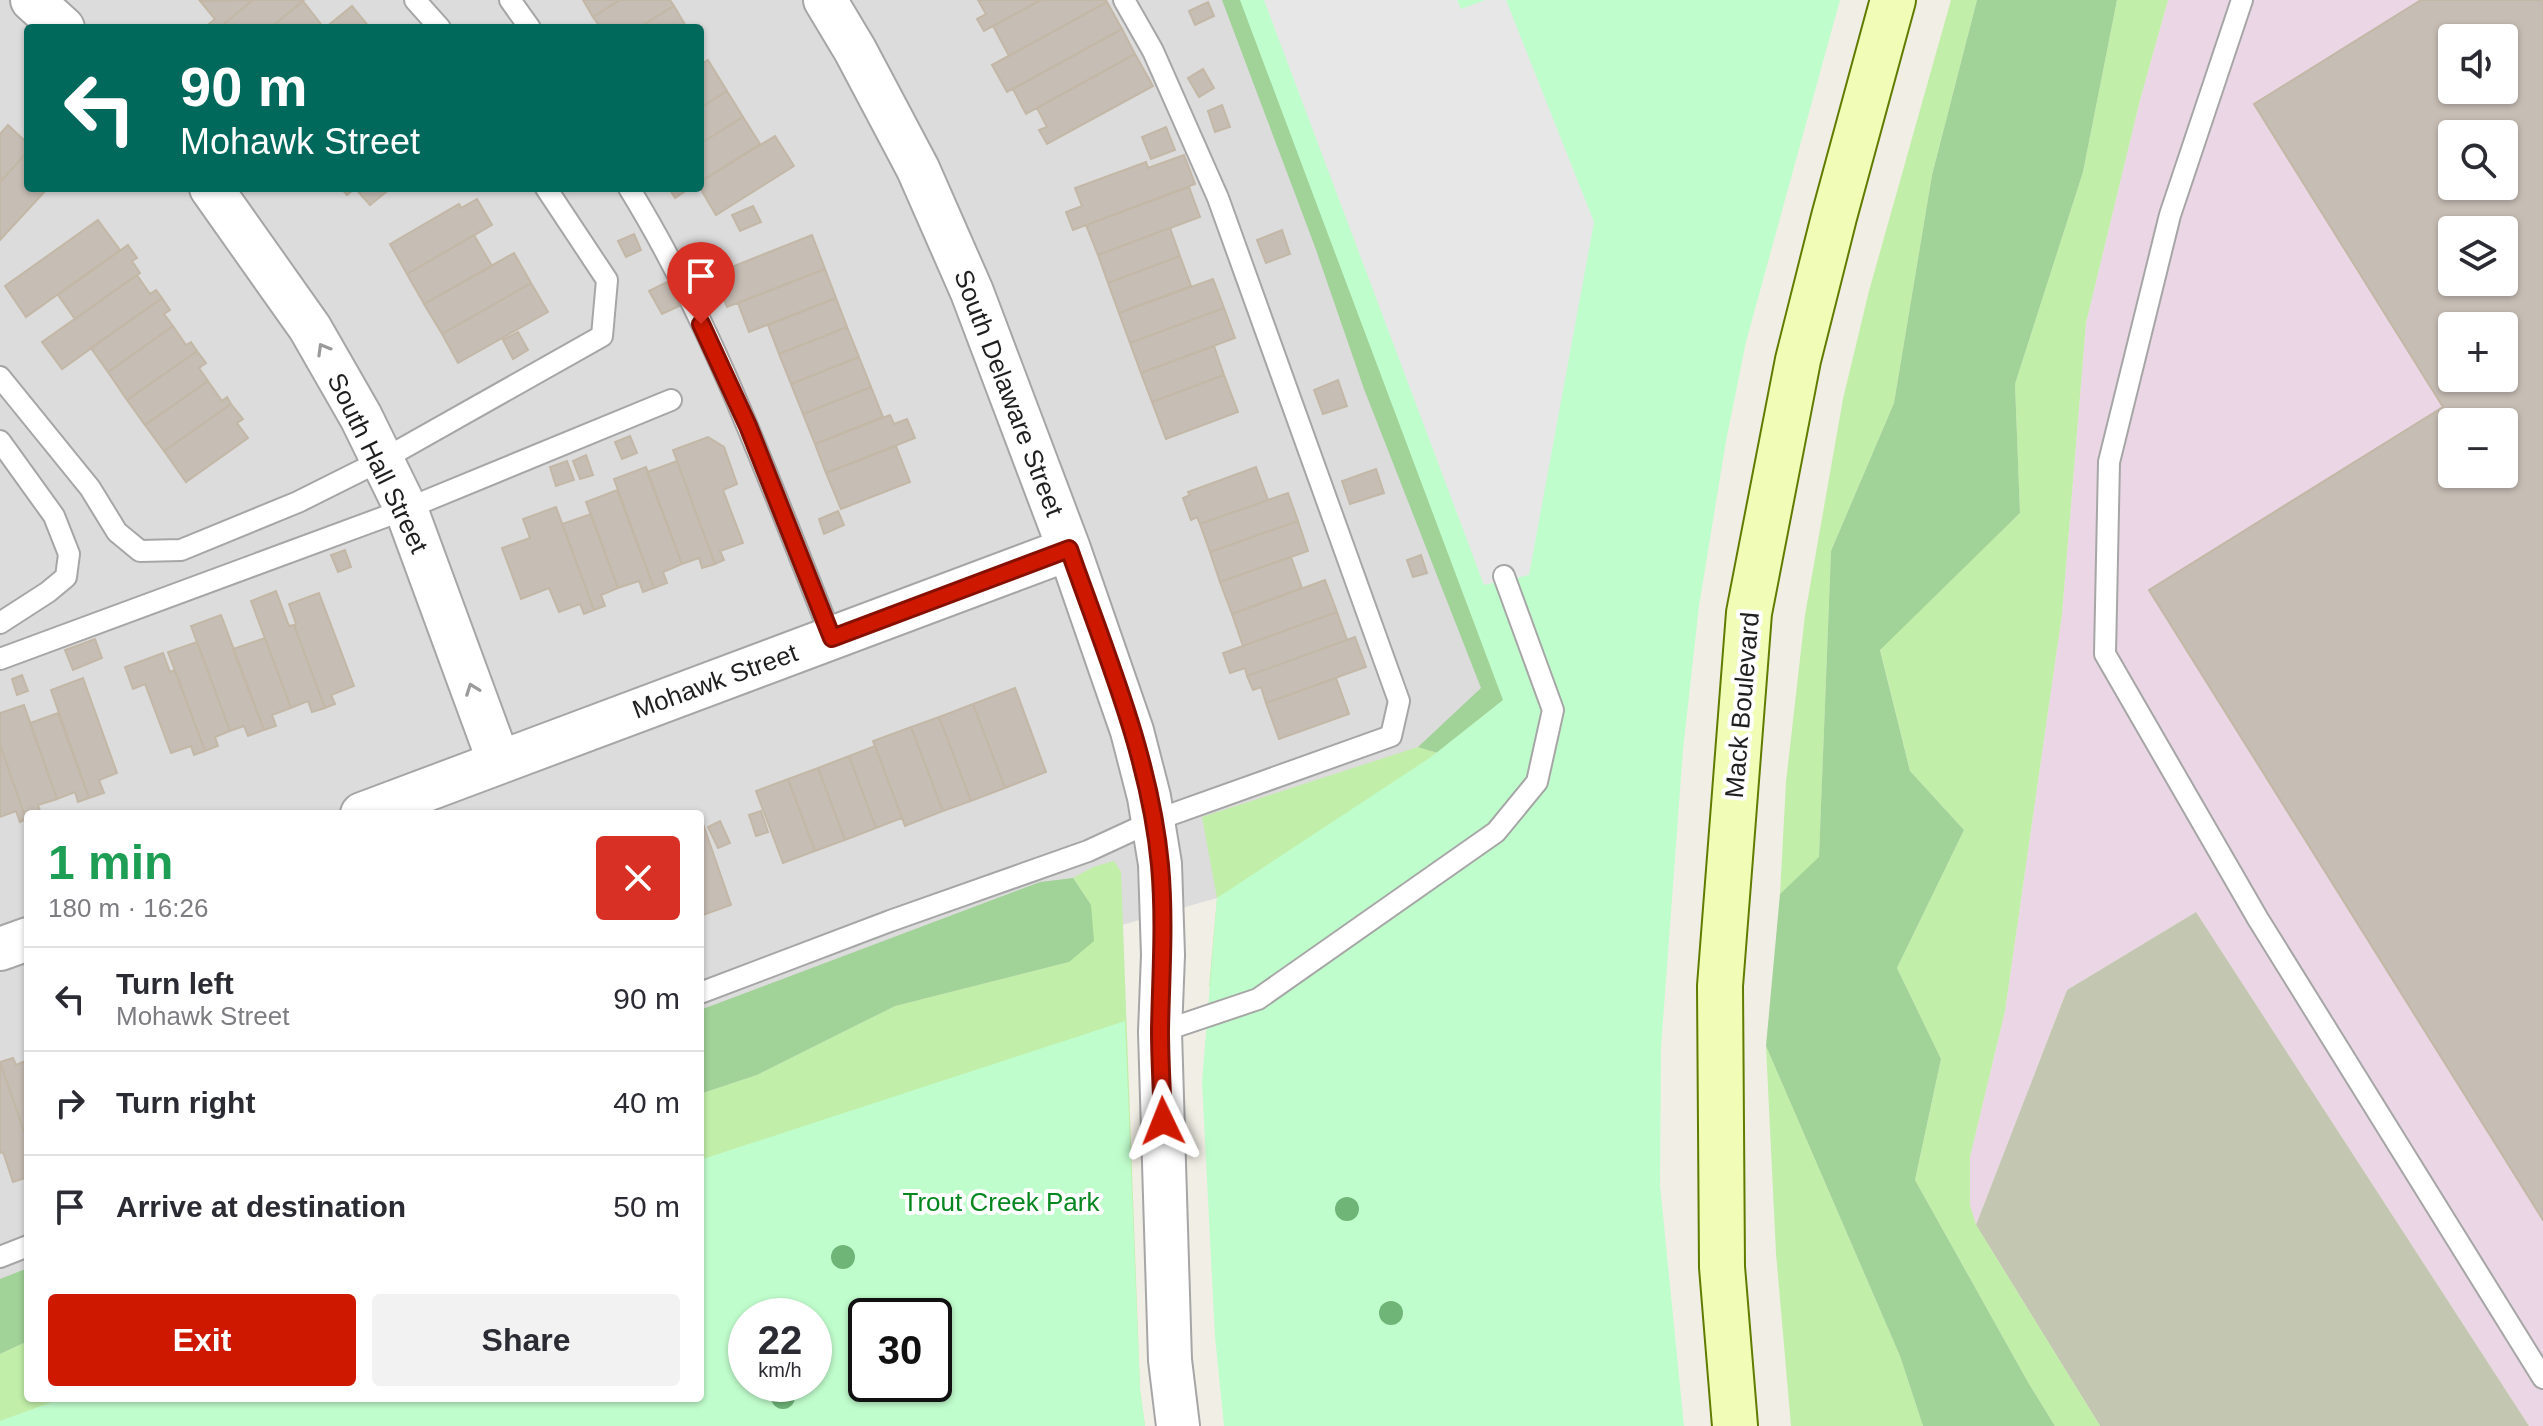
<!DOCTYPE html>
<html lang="en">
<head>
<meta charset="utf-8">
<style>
  :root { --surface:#fff; --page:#f2f2f3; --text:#2b2b33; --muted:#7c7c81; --line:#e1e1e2; --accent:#ce1900 }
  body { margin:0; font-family:Helvetica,sans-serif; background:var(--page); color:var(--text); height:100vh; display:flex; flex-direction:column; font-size:30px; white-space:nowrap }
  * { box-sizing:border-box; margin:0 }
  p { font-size:26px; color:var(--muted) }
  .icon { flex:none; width:44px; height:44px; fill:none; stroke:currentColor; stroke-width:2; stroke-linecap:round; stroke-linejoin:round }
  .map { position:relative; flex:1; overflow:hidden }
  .drawer { position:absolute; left:24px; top:810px; width:680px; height:592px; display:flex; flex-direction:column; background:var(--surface); border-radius:8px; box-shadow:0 2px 6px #0004 }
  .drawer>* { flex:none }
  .guide { position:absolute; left:24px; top:24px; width:680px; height:168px; border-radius:8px; box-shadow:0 2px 6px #0004; background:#00695c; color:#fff; overflow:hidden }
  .fabs { position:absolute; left:2438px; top:24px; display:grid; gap:16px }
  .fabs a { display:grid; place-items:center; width:80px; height:80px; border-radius:8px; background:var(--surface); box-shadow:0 2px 6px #0004; font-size:40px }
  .speed { position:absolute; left:728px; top:1298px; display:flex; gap:16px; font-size:40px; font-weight:700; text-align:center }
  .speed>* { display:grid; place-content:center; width:104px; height:104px; border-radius:50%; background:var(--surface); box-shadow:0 2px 6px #0004; line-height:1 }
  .speed small { font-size:20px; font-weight:400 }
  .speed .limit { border:4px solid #111; border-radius:12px; background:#fff; color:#111 }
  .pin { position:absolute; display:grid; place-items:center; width:68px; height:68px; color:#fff; margin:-82px -34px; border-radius:50% 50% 50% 0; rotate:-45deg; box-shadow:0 0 8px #0007 }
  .pin .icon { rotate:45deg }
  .me { position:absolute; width:88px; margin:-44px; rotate:358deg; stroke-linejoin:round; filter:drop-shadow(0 0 6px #0008) }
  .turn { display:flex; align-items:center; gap:28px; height:168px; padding:0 24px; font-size:36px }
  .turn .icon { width:104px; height:104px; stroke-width:2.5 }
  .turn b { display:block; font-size:56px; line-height:68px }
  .round { display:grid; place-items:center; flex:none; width:84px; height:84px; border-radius:8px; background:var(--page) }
  .headline { display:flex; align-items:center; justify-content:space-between; height:136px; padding:0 24px }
  h1 { font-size:48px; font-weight:700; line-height:60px; color:#1e9e55 }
  .button { display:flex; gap:16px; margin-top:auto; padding:16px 24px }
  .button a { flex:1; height:92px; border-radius:8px; background:var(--accent); color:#fff; font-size:32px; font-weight:700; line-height:92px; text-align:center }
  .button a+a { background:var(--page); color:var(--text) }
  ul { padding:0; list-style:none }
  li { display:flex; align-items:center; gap:24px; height:104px; padding:0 24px; border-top:2px solid var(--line) }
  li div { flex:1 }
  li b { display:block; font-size:30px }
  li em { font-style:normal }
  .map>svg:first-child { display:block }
  .residential { fill:#dddcdc; fill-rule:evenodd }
  .industrial { fill:#ead6e4; fill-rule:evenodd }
  .construction { fill:#c3c6b0 }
  .grass { fill:#c1eea8; fill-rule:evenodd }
  .forest { fill:#a1d297 }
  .park { fill:#c0fdcc; fill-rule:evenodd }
  .parking { fill:#e7e7e7 }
  .building { fill:#c6bdb4; stroke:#c3b7a6; stroke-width:2; fill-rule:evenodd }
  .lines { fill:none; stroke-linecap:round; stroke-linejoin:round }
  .lane-casing { stroke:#a6a6a6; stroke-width:24 }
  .street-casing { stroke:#a6a6a6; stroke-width:46 }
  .secondary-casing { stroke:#607c00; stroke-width:48 }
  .lane { stroke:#fff; stroke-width:20 }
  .street { stroke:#fff; stroke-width:42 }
  .secondary { stroke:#f1fdb6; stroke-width:44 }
  .tree { fill:#6fb578 }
  .oneway { stroke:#9a9a9a }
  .route-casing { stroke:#861000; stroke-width:20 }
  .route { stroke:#ce1900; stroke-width:14 }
  .labels { text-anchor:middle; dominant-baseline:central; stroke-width:8; stroke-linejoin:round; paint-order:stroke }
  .street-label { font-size:26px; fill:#1f1f1f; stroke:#fff }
  .park-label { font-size:26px; fill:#05861f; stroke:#fff }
</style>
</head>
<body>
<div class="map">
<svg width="2543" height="1426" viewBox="0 0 2543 1426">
  <rect width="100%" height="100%" fill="#f1eee5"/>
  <path class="residential" d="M0,0H1240L1503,700L1217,898L1115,927L700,1081V814H28V1332L0,1343ZM28,28H700V188H28Z"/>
  <path class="industrial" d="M2168,0H2543V1426H2529L2196,912L2067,990L1976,1225L1970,1205V1157L2005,1011L2062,614L2086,323L2140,100ZM2452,38H2504V90H2452ZM2452,134H2504V186H2452ZM2452,230H2504V282H2452ZM2452,326H2504V378H2452ZM2452,422H2504V474H2452Z"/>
  <path class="construction" d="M2196,912L2529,1426H2100L1976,1225L2067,990Z"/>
  <path class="grass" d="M1951,0H1977L1932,175L1894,403L1831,551L1819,858L1780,894L1786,782L1805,615L1843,399L1869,291Z
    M2117,0H2168L2140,100L2086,323L2062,614L2005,1011L1970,1157V1205L1976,1225L2100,1426H2055L2029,1384L1915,1180L1941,1059L1897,968L1964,830L1910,771L1880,649L2020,513L2015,384L2083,172Z
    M1418,747L1505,774L1209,987L1217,898L1202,817Z
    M1114,861L1121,872L1140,1389L1145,1426H0V1354L28,1341V1398H700V1094L757,1075L895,1006L1069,962L1091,905L1073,878L1093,867ZM746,1316H814V1384H746ZM866,1316H934V1384H866Z
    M1766,1046L1900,1356L1923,1426H1791L1776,1253Z"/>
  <path class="forest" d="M1222,0H1264L1515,690L1505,774L1418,747L1481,688L1364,389L1315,247Z
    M1977,0H2117L2083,172L2015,384L2020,513L1880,650L1910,771L1964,830L1897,968L1941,1059L1915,1180L2029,1384L2055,1426H1923L1900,1356L1766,1046L1780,894L1819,857L1831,551L1894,403L1932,175Z
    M1073,878L1091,905L1094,941L1069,962L895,1006L757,1075L700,1094V1010L1040,882Z
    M28,1268V1341L0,1354V1279Z"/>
  <path class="park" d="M1240,0H1840L1746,342L1726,441L1699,606L1683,750L1661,1048L1660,1185L1684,1426H1224L1215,1337L1202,1082L1217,898L1431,757L1503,700Z
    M1125,1021L1140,1389L1145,1426H0V1421L63,1398H700V1160ZM746,1316H814V1384H746ZM866,1316H934V1384H866Z"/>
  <path class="parking" d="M1264,0H1457L1461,9L1485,0H1506L1594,222L1529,575L1484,585Z"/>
  <path class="building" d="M253,0L219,28H213L209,24L215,19L200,1Z
    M253,0H304L270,28H219Z
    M583,0H620L593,17Z
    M620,0H670L674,6L638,28H601L593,17Z
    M978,0H1041L984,31L977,19L986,14Z
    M1041,0H1106L1107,2L1009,56L993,26Z
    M2421,0H2543V1220L2149,590L2443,407L2254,104ZM2452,38H2504V90H2452ZM2452,134H2504V186H2452ZM2452,230H2504V282H2452ZM2452,326H2504V378H2452ZM2452,422H2504V474H2452Z
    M303,1L324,28H270Z
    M1107,2L1122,29L1007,92L992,65Z
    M1208,2L1214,16L1195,25L1189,11Z
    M352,6L370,28H325Z
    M674,6L687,28H638Z
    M1122,29L1135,54L1026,114L1013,89Z
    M1135,54L1153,86L1047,144L1039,130L1047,127L1037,108Z
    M708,60L727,91L700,108V65Z
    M1203,69L1214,88L1199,97L1188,78Z
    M727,91L743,117L700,144V108Z
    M1222,105L1230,127L1215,132L1208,111Z
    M743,117L760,144L700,182V144Z
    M8,125L25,141L28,137V151L0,182V134Z
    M1166,127L1175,150L1151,159L1142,137Z
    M775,136L794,166L716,215L700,188V182Z
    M28,151V188H48L0,240V182Z
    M1184,155L1195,184L1073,230L1066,212L1082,206L1075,188L1146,162L1148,168Z
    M1189,187L1200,217L1098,255L1086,225Z
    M341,188H391L370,205L355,188L347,195Z
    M669,188H690L675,198Z
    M477,199L492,225L407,274L390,244L459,204L461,208Z
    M753,206L761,222L740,231L732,215Z
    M98,220L120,250L26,317L5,286Z
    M1170,228L1180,256L1108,283L1098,255Z
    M1282,230L1290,254L1266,263L1257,240Z
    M634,234L641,250L626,257L618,241Z
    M474,235L492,266L424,304L407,274Z
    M812,235L825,269L727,307L714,274Z
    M128,245L137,258L132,261L140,273L75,319L58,295Z
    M514,253L531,283L442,334L424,304Z
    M1180,256L1191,286L1119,313L1108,283Z
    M825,269L836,298L749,332L738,303Z
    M137,275L150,294L156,290L162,298L62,369L42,342Z
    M1213,279L1224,308L1130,343L1119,313Z
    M667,282L679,306L662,314L649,291Z
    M531,283L548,312L458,363L442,334Z
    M162,298L170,310L164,314L173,326L108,372L91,348Z
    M836,298L847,327L779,354L768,325Z
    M1224,308L1235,338L1141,373L1130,343Z
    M173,326L186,345L191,342L197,351L127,400L108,372Z
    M847,327L859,357L791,384L779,354Z
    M518,332L528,350L513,359L503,340Z
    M1214,346L1224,375L1152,402L1141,373Z
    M197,351L206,363L199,368L208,381L145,425L127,400Z
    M859,357L871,387L803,414L791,384Z
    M1224,375L1238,412L1166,439L1152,402Z
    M1338,380L1347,406L1323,414L1314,390Z
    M208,381L222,401L227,397L231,404L164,451L145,425Z
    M871,387L883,417L815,444L803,414Z
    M231,404L243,419L237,423L248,438L186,482L164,451Z
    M890,415L894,424L907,419L915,438L826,473L815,444Z
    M630,436L637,453L622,459L615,442Z
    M708,437L724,447L737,484L723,490L743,543L720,551L724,560L715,564L673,450Z
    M896,446L910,482L841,509L826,473Z
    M586,455L593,475L580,479L573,461Z
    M567,461L574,480L556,486L550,467Z
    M677,461L715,564L702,568L699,558L682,564L647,472Z
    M646,467L682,564L663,572L667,583L654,588L614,479Z
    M1256,467L1268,500L1200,524L1197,517L1191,520L1183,498L1190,495L1188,492Z
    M1376,469L1384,493L1350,504L1342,481Z
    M617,490L654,588L643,592L639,581L618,588L586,502Z
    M1288,493L1298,521L1210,552L1200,524Z
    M556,507L594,610L584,614L580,604L559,612L549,588L521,599L502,548L530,538L523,519Z
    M838,511L844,525L824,534L819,519Z
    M591,514L618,588L601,595L605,606L594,610L562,524Z
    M1298,521L1308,551L1220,582L1210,552Z
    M345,550L351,567L338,572L331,555Z
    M1421,555L1427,573L1413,577L1407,560Z
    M1291,557L1302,588L1232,614L1220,582Z
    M1325,580L1337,612L1243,646L1232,614Z
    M276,591L289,626L294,625L325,708L312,712L308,701L291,708L251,601Z
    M319,593L354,686L331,695L335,704L325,708L294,625L296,624L289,604Z
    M1337,612L1347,640L1247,676L1245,668L1230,673L1223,653Z
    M221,615L264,730L248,736L244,726L230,731L191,626Z
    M1355,637L1366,667L1266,703L1261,687L1253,690L1247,676Z
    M265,638L291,708L272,715L276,726L264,730L233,649Z
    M95,639L102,658L73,670L65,650Z
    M197,642L230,731L215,737L218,746L205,751L168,652Z
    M163,653L170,672L175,670L205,751L194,755L191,746L171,753L145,684L133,689L125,667Z
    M22,675L28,691L17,695L12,679Z
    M83,678L117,773L99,780L104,793L89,798L51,690Z
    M1336,678L1349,714L1279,739L1266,703Z
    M1015,688L1046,772L1005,788L973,704Z
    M973,704L1005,788L971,801L939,717Z
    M24,705L57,799L38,805L41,814H28L26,819L0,745V713Z
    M58,713L89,798L78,802L75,792L57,799L30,723Z
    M939,717L971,801L943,811L911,727Z
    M911,727L943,811L905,826L873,741Z
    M0,745L26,819L20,822L16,811L0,817Z
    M875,746L902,818L876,828L849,756Z
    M849,756L876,828L845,840L818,768Z
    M818,768L845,840L815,851L788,779Z
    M788,779L815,851L783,863L756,791Z
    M761,811L768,832L756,836L749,815Z
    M700,815L731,905L700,916Z
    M720,821L730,843L718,848L708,827Z
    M13,1058L16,1065L28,1060V1143L0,1062Z
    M0,1062L28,1143V1177L13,1182L3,1152L0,1153Z"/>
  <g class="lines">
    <defs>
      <path id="lane" d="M415,0L440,28
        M510,0L530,28
        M2242,0L2170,215L2109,462L2105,654L2258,919L2543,1378
        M629,188C715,328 771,486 832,638
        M0,377L90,488L117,532L140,551L181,550L298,502L382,460L602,336L607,280L546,188
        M0,441L54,516L69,554L66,577L48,592L0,623
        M0,659L406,509L671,400
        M700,993L890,921L1088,851L1153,821L1391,736L1399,701L1218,198L1153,51L1124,0
        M1160,1032L1258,999L1496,832L1537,782L1553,710L1504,576
        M0,1257L28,1246"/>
      <path id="street" d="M32,0L63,28
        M825,0L855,50L918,169L972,292L1069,549L1132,731L1149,797L1160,864L1163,955L1160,1032L1170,1360L1178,1426
        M211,188L310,328L361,417L406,509L499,762
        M362,814L1069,549
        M0,949L28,939"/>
      <path id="secondary" d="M1735,1426L1722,1267L1720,986L1749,613L1798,360L1834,217L1893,0"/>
    </defs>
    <use href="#lane" class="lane-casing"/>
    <use href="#street" class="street-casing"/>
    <use href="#secondary" class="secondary-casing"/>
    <use href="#lane" class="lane"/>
    <use href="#street" class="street"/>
    <use href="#secondary" class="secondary"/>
  </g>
  <g class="tree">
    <circle cx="1347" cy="1209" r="12"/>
    <circle cx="843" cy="1257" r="12"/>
    <circle cx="1391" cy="1313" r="12"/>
    <circle cx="783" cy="1397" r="12"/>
  </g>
  <defs><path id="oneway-chevron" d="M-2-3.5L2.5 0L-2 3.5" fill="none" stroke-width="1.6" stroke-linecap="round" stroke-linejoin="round" transform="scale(2)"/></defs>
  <g class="oneway">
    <use href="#oneway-chevron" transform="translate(323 349) rotate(-120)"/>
    <use href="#oneway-chevron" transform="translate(472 689) rotate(-110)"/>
  </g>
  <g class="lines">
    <defs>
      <path id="route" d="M701,324L748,426L832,638L1069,549C1105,652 1150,756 1160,865C1165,920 1161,975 1160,1030C1160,1060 1162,1091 1163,1121"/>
    </defs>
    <use href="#route" class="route-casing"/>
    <use href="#route" class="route"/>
  </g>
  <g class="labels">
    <g class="street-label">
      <text transform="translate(1009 393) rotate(69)">South Delaware Street</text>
      <text transform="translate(378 463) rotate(64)">South Hall Street</text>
      <text transform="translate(715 681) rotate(-20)">Mohawk Street</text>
      <text transform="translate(1742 705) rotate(-85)">Mack Boulevard</text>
    </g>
    <g class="park-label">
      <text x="1001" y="1202">Trout Creek Park</text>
    </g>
  </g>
</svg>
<div class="fabs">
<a><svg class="icon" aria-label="sound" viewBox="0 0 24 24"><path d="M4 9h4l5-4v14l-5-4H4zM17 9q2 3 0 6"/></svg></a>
<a><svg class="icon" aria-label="search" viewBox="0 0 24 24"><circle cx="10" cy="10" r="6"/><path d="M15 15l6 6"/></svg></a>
<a><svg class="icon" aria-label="layers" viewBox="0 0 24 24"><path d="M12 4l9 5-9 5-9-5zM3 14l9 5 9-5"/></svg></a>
<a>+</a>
<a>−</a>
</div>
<div class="speed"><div>22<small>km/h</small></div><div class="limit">30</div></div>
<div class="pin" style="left:701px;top:324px;background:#d93025"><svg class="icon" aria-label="arrive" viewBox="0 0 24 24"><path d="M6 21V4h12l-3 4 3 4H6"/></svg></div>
<svg class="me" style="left:1163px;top:1121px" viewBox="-20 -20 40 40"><path d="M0-17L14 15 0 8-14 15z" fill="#ce1900" stroke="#fff" stroke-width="4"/></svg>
<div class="guide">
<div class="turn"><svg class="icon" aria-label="left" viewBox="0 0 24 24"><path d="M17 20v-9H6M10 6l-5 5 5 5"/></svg><div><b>90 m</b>Mohawk Street</div></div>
</div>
<section class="drawer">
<div class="headline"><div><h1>1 min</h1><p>180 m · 16:26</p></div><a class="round" style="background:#d93025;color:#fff"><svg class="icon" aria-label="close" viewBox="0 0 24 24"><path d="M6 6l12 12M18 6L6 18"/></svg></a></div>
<ul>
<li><svg class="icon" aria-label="left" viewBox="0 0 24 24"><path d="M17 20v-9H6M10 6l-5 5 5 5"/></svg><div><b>Turn left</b><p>Mohawk Street</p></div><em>90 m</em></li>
<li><svg class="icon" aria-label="right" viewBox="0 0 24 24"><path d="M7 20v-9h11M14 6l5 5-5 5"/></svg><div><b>Turn right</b></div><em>40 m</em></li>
<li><svg class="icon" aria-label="arrive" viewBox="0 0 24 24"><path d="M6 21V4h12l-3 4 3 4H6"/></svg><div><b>Arrive at destination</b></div><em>50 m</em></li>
</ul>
<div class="button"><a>Exit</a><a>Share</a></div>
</section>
</div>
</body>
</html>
